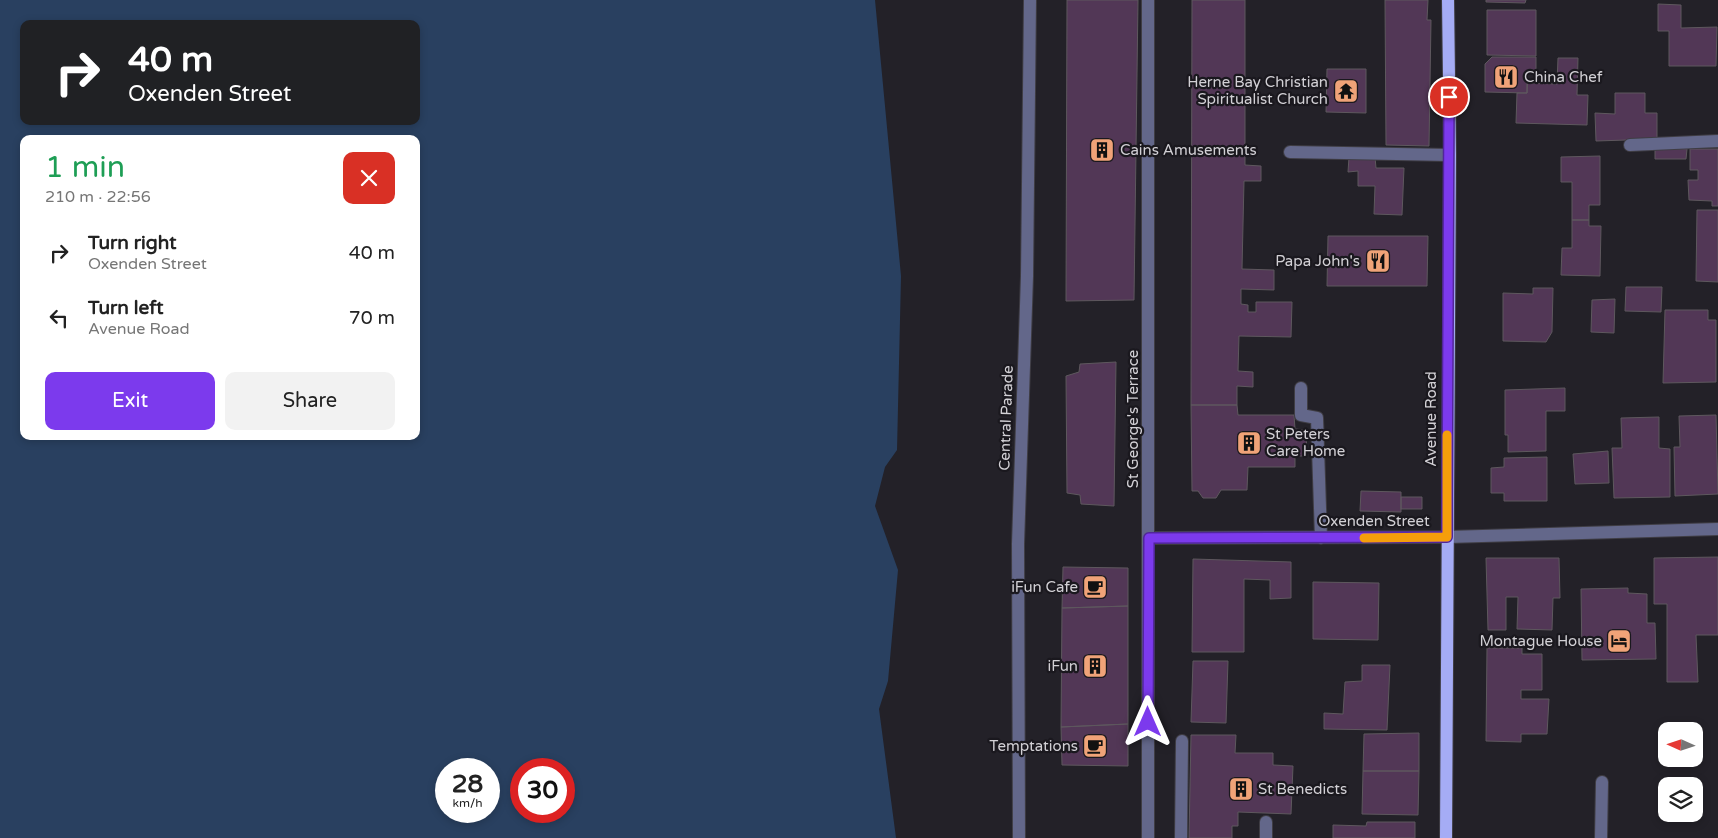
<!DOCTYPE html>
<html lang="en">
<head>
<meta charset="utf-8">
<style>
  :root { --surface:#fff; --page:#f2f2f2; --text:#222; --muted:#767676; --accent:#7c3aed }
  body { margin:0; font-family:"Varela Round",sans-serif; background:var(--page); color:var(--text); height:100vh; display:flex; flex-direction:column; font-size:19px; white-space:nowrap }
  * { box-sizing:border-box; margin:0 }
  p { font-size:16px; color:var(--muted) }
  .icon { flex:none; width:28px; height:28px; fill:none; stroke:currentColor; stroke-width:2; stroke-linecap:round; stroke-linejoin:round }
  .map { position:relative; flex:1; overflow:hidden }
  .panel { position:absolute; left:20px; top:135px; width:400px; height:305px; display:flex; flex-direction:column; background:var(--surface); border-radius:10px; box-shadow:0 2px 8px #0003 }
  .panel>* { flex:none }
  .hud { position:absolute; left:20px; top:20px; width:400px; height:105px; border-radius:10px; box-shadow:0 2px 8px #0003; background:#202124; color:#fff; overflow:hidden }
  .needle { width:32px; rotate:273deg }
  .fabs { position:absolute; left:1658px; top:722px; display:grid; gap:10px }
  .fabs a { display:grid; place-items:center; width:45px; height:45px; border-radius:10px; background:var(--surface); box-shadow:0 2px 8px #0003; font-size:25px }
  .speed { position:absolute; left:435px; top:758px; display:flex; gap:10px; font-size:25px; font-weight:700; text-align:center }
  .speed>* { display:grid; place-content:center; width:65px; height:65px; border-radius:50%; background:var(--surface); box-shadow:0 2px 8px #0003; line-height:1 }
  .speed small { font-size:12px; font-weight:400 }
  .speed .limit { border:8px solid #d22; background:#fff; color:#111 }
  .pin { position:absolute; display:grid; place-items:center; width:42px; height:42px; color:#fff; margin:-21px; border:2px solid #fff; border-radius:50%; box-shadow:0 1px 5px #0007 }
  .me { position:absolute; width:55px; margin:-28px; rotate:0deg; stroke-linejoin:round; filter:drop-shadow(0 0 4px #0008) }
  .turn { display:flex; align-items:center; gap:18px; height:105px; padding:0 25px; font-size:22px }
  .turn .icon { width:65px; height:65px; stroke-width:2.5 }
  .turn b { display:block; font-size:35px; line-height:42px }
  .round { display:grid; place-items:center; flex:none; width:52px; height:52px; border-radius:10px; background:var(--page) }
  .summary { display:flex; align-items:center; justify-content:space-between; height:85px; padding:0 25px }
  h1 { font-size:30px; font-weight:600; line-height:38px; color:#1e9e55 }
  .button { display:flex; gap:10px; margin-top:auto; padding:10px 25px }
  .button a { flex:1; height:58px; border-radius:10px; background:var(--accent); color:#fff; font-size:20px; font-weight:600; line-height:58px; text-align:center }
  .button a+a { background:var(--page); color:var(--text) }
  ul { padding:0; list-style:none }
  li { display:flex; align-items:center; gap:15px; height:65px; padding:0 25px }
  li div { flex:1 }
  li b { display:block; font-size:19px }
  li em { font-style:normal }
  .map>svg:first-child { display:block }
  .water { fill:#294060; fill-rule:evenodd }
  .building { fill:#523756; stroke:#5e585e }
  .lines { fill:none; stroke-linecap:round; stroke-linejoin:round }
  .minor-casing { stroke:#3f3d44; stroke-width:14 }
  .major-casing { stroke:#3f3d44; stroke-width:14 }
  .minor { stroke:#63678a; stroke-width:12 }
  .major { stroke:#a5acf5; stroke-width:12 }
  .route-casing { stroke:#51269a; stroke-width:12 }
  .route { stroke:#7c3aed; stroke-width:9 }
  .slow { stroke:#f59e0b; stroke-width:9 }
  .labels { text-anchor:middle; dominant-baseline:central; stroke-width:4.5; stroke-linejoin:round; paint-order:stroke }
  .poi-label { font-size:15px; fill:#d2d0d5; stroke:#1a181e; text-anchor:end }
  .street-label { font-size:15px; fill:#d2d0d5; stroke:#1a181e }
</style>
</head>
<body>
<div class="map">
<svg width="1718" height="838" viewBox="0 0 1718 838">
  <rect width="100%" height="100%" fill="#232128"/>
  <path class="water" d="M0,0H875L901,276L897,450L885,467L875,506L898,570L888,681L879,709L896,838H0ZM24,24H416V121H24ZM24,139H416V436H24ZM446,769H489V811H446ZM521,769H564V811H521Z"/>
  <path class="building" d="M1067,0H1138L1134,300L1066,301Z
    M1192,0H1245V165L1261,166V181H1244L1242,269L1274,270V290L1241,289V304L1248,305V312H1256V302H1292L1291,337L1239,336L1238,371L1253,372V387L1237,386V405H1191Z
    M1385,0H1428L1427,20H1431L1429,146L1386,145Z
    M1486,0H1526L1525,3L1486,2Z
    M1658,4L1681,5V28L1717,27L1716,66H1669V31H1658Z
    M1487,10H1536V56L1487,55Z
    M1492,57H1536V71H1528L1527,93L1485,92V64Z
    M1558,58H1578L1577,95H1588L1587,125L1516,123L1517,93H1527V83L1557,84Z
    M1327,69H1366V113L1326,112Z
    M1615,93H1645V113H1657V139L1596,141L1595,113L1615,114Z
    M1655,148L1687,149L1686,159H1655Z
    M1690,149H1718V206H1712V201L1689,200L1688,180H1698V170H1690Z
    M1600,156V205H1589V220H1572V182H1561V157Z
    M1349,157H1375L1376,168H1404L1402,215L1374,214L1375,186H1358V171L1348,172Z
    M1697,210H1718V282L1696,281Z
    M1572,220H1589V226H1601L1600,276L1561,275L1562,248H1572Z
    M1328,236H1428L1427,286H1327Z
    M1626,287H1662L1661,312L1625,311Z
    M1533,288H1553L1552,332L1546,342L1503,341V293L1533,294Z
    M1615,299L1614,333L1591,332L1592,300Z
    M1665,310H1708V320H1716V382L1663,383Z
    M1116,362L1114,506L1081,504L1080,495L1067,493L1066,376L1079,372L1080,364Z
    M1565,388V411H1546V451L1508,452V435H1505V390Z
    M1191,405H1237L1238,415H1294L1295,429L1307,430L1306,456H1295V467H1248L1247,490H1221L1216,498H1203L1198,491H1192Z
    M1716,415L1718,494L1675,496L1674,447H1680L1679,416Z
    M1659,417V448L1670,449V497L1614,498L1612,448H1622L1621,418Z
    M1608,451L1609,483L1575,484L1573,454Z
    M1547,457V501H1504V493H1491V468L1504,467V458Z
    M1361,491L1401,492V512L1360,511Z
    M1401,497H1422V509H1401Z
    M1718,557V635H1696L1698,682H1667V604H1654V558Z
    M1486,558H1559L1560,598H1553L1552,630L1517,629L1518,597H1506V630H1488Z
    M1193,559L1291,562V598L1270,599V580L1244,579V652H1192Z
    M1063,567L1128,568V606L1062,608Z
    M1313,582L1379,583L1378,640L1313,639Z
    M1628,588V593L1647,594V623H1655L1656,659L1582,660L1581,589Z
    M1128,606V724L1061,727L1062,608Z
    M1487,648H1522V654H1542V690H1521V699H1549L1547,734H1521V742L1486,741Z
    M1193,661H1228L1226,723L1191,722Z
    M1362,665H1390L1387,730L1324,729V713L1343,714L1345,682L1362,681Z
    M1128,724V766L1062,765L1061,727Z
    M1419,733V771H1363L1364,734Z
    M1191,735H1236L1235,753H1273V765L1293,766L1291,814L1238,812V826H1232V838H1189Z
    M1363,771H1419L1418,815L1362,814Z
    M1367,822H1415V838H1333V825L1366,826Z"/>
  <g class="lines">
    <defs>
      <path id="minor" d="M1630,145L1718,141
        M1290,152L1450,155
        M1301,388V415L1317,418L1321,538
        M1149,538L1447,537L1718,529
        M1266,822V838
        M1019,838L1018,544L1027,276L1030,0
        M1148,838V0
        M1181,838L1182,741
        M1601,838L1602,782"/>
      <path id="major" d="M1446,838L1450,155L1448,0"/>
    </defs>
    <use href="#minor" class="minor-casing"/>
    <use href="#major" class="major-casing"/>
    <use href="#minor" class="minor"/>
    <use href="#major" class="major"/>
  </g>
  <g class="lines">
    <defs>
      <path id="route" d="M1148,722L1149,538L1447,537L1449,97"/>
    </defs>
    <use href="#route" class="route-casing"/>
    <use href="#route" class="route"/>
    <path class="slow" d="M1364,538L1447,537V435"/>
  </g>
  <defs>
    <symbol id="restaurant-square" viewBox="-11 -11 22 22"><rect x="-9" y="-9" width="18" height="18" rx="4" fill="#f0a378" stroke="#1a181e"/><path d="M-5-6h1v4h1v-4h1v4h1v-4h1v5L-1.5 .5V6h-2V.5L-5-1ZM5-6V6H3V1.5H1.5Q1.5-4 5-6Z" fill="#111"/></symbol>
    <symbol id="temple-square" viewBox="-11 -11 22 22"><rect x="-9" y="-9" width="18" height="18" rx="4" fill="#f0a378" stroke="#1a181e"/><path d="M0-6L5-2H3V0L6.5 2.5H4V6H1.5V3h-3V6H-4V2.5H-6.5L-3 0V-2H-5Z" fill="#111"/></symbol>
    <symbol id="building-square" viewBox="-11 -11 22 22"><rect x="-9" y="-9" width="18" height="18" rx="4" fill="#f0a378" stroke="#1a181e"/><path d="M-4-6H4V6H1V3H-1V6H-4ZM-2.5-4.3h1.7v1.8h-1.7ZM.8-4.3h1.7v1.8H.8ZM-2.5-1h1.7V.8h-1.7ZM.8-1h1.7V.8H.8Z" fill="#111"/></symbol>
    <symbol id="cafe-square" viewBox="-11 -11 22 22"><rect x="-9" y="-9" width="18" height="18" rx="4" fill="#f0a378" stroke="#1a181e"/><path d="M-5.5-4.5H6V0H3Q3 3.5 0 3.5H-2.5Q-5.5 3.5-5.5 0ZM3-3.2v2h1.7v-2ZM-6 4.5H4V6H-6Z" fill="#111"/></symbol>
    <symbol id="hotel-square" viewBox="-11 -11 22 22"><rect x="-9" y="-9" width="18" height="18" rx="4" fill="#f0a378" stroke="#1a181e"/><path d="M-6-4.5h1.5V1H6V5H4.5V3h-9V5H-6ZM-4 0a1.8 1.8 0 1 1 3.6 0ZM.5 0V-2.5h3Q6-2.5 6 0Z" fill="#111"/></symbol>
  </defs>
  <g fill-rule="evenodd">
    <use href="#restaurant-square" x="1492" y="63" width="28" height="28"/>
    <use href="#temple-square" x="1332" y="77" width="28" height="28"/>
    <use href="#building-square" x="1088" y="136" width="28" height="28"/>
    <use href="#restaurant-square" x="1364" y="247" width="28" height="28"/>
    <use href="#building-square" x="1235" y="429" width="28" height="28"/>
    <use href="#cafe-square" x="1081" y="573" width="28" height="28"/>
    <use href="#hotel-square" x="1605" y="627" width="28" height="28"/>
    <use href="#building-square" x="1081" y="652" width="28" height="28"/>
    <use href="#cafe-square" x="1081" y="732" width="28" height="28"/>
    <use href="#building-square" x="1227" y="775" width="28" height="28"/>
  </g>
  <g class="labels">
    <g class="poi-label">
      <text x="1524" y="77" text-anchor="start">China Chef</text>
      <text x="1328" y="82">Herne Bay Christian<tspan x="1328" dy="17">Spiritualist Church</tspan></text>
      <text x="1120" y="150" text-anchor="start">Cains Amusements</text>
      <text x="1360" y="261">Papa John's</text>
      <text x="1266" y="434" text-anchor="start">St Peters<tspan x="1266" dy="17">Care Home</tspan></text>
      <text x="1078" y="587">iFun Cafe</text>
      <text x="1602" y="641">Montague House</text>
      <text x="1078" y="666">iFun</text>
      <text x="1078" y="746">Temptations</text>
      <text x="1258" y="789" text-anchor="start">St Benedicts</text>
    </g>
    <g class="street-label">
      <text transform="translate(1006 418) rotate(-88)">Central Parade</text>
      <text transform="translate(1133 419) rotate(-90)">St George's Terrace</text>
      <text transform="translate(1431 419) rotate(-90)">Avenue Road</text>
      <text x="1374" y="521">Oxenden Street</text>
    </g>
  </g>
</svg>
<div class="fabs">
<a><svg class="needle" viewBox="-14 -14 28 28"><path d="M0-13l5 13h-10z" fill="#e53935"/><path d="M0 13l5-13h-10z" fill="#767676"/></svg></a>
<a><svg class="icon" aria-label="layers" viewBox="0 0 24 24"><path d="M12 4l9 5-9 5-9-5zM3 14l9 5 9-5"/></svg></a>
</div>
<div class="speed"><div>28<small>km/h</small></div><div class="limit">30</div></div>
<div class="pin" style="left:1449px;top:97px;background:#d93025"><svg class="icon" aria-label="arrive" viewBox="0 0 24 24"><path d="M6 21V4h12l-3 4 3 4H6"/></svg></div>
<svg class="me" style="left:1148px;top:722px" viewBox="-20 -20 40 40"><path d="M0-17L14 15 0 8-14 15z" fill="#7c3aed" stroke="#fff" stroke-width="4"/></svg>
<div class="hud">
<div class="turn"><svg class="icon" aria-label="right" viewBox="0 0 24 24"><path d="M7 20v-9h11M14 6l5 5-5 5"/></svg><div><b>40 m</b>Oxenden Street</div></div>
</div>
<section class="panel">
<div class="summary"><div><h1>1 min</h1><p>210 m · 22:56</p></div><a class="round" style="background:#d93025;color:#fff"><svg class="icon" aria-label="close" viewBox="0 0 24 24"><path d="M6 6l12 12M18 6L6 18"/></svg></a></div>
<ul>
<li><svg class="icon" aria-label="right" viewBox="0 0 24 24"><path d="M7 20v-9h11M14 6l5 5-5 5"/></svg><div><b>Turn right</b><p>Oxenden Street</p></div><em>40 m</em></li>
<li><svg class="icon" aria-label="left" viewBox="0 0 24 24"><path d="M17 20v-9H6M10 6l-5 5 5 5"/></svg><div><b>Turn left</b><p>Avenue Road</p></div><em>70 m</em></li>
</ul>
<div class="button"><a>Exit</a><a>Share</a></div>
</section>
</div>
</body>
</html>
